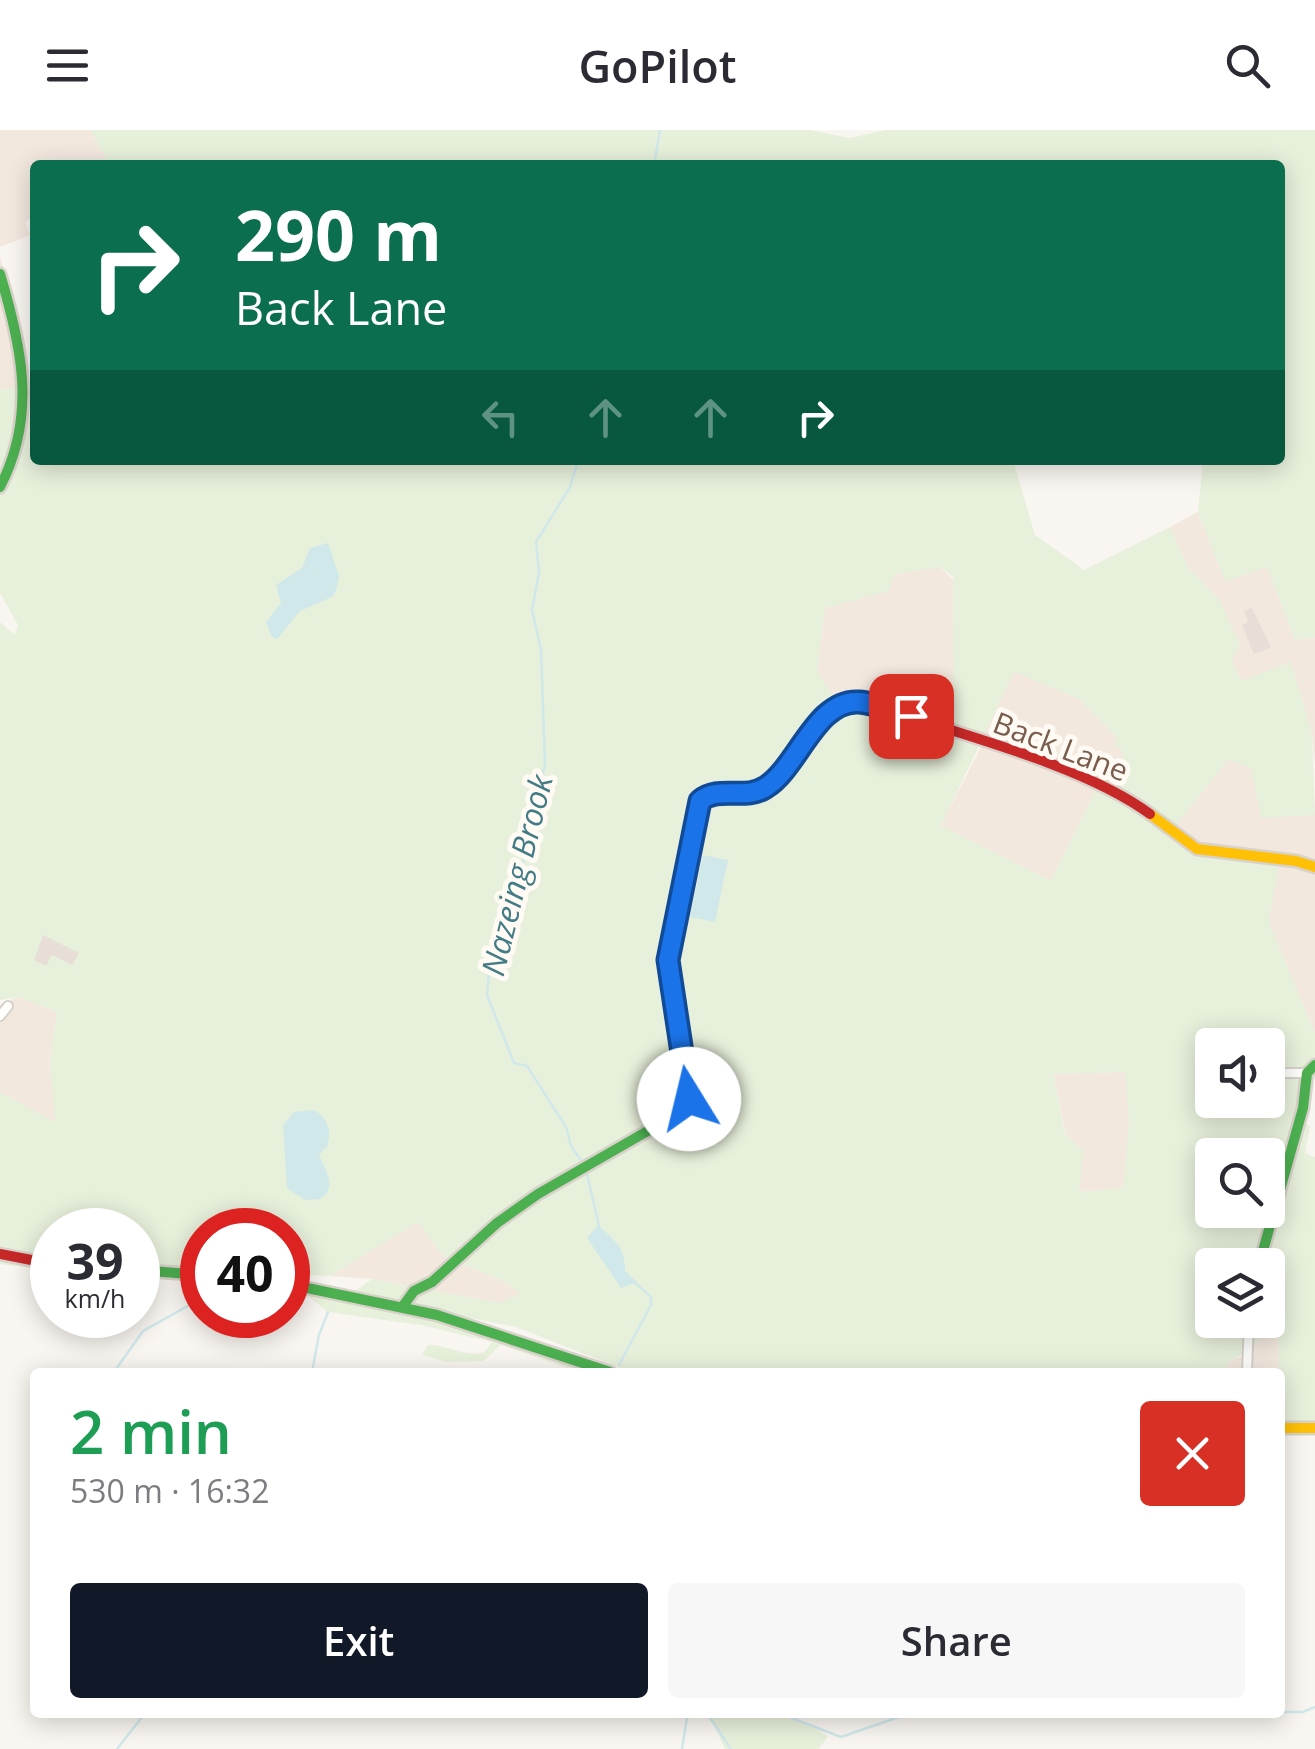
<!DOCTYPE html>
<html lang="en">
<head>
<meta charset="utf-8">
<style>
  :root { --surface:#fff; --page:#f7f7f7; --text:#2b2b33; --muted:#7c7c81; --accent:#111827 }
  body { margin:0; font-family:"Open Sans",sans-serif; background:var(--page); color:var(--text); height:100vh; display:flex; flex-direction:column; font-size:38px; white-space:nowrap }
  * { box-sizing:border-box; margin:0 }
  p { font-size:32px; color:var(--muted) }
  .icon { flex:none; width:55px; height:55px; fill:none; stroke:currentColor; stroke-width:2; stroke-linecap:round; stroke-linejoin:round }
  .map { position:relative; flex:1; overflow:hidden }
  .drawer { position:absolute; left:30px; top:1238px; width:1255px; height:350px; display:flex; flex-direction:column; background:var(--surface); border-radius:10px; box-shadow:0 5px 25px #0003 }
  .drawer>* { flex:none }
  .guide { position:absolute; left:30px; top:30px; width:1255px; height:305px; border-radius:10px; box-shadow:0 5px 25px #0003; background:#0b6e4f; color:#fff; overflow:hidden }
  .buttons { position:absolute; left:1195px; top:898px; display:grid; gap:20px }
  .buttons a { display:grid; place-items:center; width:90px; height:90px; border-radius:10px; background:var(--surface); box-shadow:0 5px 25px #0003; font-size:50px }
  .speed { position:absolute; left:30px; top:1078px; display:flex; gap:20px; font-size:50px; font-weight:700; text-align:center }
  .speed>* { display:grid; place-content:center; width:130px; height:130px; border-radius:50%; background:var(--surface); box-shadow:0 5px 25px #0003; line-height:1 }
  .speed small { font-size:25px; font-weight:400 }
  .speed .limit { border:15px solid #d22; background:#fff; color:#111 }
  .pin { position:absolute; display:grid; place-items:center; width:85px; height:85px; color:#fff; margin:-42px; border-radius:20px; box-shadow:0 5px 15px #0006 }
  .me { position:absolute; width:110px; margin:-55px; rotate:351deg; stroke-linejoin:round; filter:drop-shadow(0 0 8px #0008) }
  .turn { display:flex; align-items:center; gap:35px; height:210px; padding:0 40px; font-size:45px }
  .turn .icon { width:130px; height:130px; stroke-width:2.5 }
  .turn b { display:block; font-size:70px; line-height:85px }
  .lanes { display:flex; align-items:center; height:95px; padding:0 40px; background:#0003; justify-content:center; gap:50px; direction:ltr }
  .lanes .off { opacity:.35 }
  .round { display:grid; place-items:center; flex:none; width:105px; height:105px; border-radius:10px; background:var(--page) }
  .headline { display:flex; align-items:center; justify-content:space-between; height:170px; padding:0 40px }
  h1 { font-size:60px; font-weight:600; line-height:75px; color:#1e9e55 }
  .action { display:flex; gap:20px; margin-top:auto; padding:20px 40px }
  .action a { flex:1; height:115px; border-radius:10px; background:var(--accent); color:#fff; font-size:40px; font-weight:600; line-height:115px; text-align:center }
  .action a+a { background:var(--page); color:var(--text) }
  header { display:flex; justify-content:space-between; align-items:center; height:130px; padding:0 40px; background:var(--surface); font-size:45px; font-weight:600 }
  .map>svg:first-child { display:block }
  .residential { fill:#f2e8de }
  .green { fill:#e7f0db; fill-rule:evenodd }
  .water { fill:#d0e8ea }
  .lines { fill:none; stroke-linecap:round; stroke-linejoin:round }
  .stream { stroke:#d0e8ea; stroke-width:2.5 }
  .building { fill:#e6ded7 }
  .street-casing { stroke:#d7d1cb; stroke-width:12 }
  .fast-casing { stroke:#d9d2cb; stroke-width:15 }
  .slow-casing { stroke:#d9d2cb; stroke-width:15 }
  .jam-casing { stroke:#d9d2cb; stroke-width:15 }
  .street { stroke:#fefefd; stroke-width:8 }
  .fast { stroke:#4caf50; stroke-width:10 }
  .slow { stroke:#ffc107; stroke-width:10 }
  .jam { stroke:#c62828; stroke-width:10 }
  .route-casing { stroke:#114b97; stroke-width:25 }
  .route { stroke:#1a73e8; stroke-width:18 }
  .labels { text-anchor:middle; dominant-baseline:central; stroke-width:10; stroke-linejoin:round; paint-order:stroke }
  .street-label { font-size:30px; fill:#7a5c4d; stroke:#fffaf3 }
  .water-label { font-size:32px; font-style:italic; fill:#437c86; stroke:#fffaf3 }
</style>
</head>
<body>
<header><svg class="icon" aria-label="menu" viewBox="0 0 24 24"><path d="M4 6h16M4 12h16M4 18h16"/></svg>GoPilot<svg class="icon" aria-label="search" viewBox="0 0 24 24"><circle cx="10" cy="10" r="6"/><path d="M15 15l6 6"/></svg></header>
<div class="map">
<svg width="1315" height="1619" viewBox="0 0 1315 1619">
  <rect width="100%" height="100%" fill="#f9f5f0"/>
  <path class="residential" d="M0,0H91L109,35H35V86L25,92L30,105L0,117Z
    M0,127L20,195L29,254L0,260Z
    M1198,382L1225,451L1267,436L1295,510L1315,507V636L1312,604L1291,533L1241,552L1232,531L1220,471L1187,436L1170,397Z
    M940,437L1060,560L1079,569L1119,609L1127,636L1114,661L1098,655L1051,751L940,697L983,613L841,579L817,541L825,477L888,461L895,444Z
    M1228,630L1251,637L1262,687L1315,685V903L1268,791L1279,733L1222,728L1191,720L1176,695Z
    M18,867L57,882L50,932L56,993L0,962V875Z
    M1126,942L1129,996L1123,1058L1078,1062L1053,944Z
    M418,1091L443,1126L505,1152L521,1164L499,1173L372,1149L330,1146Z
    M1268,1192L1278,1207L1280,1242H1225L1230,1231L1243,1226Z"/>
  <path class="green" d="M91,0H809L850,8L886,0H1315V507L1295,510L1267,437L1225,452L1198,382L1203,330H1280V35H109Z
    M29,254L32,286L29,317L35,316V330H1013L1035,405L1084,440L1170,397L1187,436L1220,471L1240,515L1232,531L1241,551L1291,532L1312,604L1315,685L1261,688L1251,638L1228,630L1176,695L1195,712L1192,720L1222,728L1279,733L1269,792L1315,903V949L1301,954L1296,987L1310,996L1305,1023L1315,1027V1295H1280L1278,1207L1269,1193C1260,1210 1248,1223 1230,1231L1225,1242H630L516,1197L350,1165L372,1149L499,1173L520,1164L505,1152L443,1126L418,1092L330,1146L288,1144V1100H202V1164L184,1150L138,1147V1100H52V1141L0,1134V962L55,992L50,932L57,882L18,867L0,870V492L15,505L18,495L0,463V260ZM940,437L953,447L954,601L855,574L841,578L817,541L825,478L889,461L895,444ZM1014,542L1079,569L1118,609L1113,615L1120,618L1127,636L1115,661L1098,655L1051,751L941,696ZM1212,915H1268V970H1212ZM1125,942L1129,996L1123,1058L1079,1062L1084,1021L1065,1004L1053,944ZM1212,1025H1268V1080H1212ZM1212,1135H1268V1190H1212Z
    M288,1153L495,1205L596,1242H578L501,1215L483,1231L448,1232L422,1225L428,1215C449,1215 465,1228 485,1222L492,1212L421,1195L328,1182L309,1167L288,1164Z
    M703,1583C753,1582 783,1580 828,1606L819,1619H725L713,1593Z"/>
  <path class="water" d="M328,413L339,446L336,461L332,467L300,481L277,509L272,507L266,492L281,473L276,455L302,438L310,418Z
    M703,725L728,730L715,792L690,787Z
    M314,980C328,988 332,1001 327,1017L319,1024C324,1040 339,1056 320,1069L305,1070L287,1058L283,995L294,982Z
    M598,1095C615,1111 625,1116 625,1141L637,1152L621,1158L587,1108Z"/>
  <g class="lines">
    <path class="stream" d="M654,35L660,0
      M578,330L570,357L536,412L539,442L532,480L541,520L545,634L516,764L490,829L487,865L514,933L527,936L566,997L571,1016L583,1033
      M586,1040L599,1096
      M619,1235L651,1175V1167L634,1152
      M114,1242L143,1201L202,1168
      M312,1242L319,1205L328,1182
      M706,1582L731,1619
      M776,1582L841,1607L913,1582
      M1212,1582H1303L1315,1577
      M117,1619L146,1582
      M682,1619L688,1582"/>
  </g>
  <path class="building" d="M1252,478L1271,517L1254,524L1242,495L1248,492L1244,481Z
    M43,805L79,823L72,835L52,825L46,836L34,830Z"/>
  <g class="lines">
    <defs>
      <path id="street" d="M0,886L8,876
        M1268,943H1307
        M1247,1242L1249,1190"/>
      <path id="fast" d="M0,144C22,217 37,286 0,357
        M1259,1135L1303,978L1307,943L1315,935
        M138,1140L202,1145
        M288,1154L437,1185L610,1242
        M403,1176L414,1161L432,1152L497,1093L538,1064L686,979L689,959L668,829L682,756"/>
      <path id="slow" d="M1150,684L1197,719L1296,731L1315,737
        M1280,1298H1315"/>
      <path id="jam" d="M682,756L696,680L708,665C725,662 746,669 762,660C807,635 806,576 867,573C950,602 1081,633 1150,684
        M0,1124L52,1134"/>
    </defs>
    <use href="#street" class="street-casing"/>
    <use href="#fast" class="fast-casing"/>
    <use href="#slow" class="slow-casing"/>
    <use href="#jam" class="jam-casing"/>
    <use href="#street" class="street"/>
    <use href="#fast" class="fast"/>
    <use href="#slow" class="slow"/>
    <use href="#jam" class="jam"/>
  </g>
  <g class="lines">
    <defs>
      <path id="route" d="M689,969L668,830L700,671C719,655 745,671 766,657C798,637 816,569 859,572C876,573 895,582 911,586"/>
    </defs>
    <use href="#route" class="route-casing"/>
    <use href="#route" class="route"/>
  </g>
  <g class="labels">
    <g class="street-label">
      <text transform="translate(1061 616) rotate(21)">Back Lane</text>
    </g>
    <g class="water-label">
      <text transform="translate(516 745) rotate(-76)">Nazeing Brook</text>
    </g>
  </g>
</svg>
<div class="buttons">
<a><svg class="icon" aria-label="sound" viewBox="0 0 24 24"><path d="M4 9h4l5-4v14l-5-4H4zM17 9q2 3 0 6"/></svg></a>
<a><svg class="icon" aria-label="search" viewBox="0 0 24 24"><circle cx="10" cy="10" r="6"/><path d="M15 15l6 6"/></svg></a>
<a><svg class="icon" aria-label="layers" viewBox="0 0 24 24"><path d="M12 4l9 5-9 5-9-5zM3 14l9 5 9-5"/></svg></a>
</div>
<div class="speed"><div>39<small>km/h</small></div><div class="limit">40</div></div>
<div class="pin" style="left:911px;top:586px;background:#d93025"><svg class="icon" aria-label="arrive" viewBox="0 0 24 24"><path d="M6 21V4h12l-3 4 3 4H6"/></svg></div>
<svg class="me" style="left:689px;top:969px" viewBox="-20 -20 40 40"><circle r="19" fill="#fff"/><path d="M0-13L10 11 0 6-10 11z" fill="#1a73e8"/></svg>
<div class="guide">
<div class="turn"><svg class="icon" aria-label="right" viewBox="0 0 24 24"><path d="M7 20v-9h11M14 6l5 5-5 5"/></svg><div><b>290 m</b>Back Lane</div></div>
<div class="lanes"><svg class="icon off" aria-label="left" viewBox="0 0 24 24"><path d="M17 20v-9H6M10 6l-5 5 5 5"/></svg><svg class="icon off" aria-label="ahead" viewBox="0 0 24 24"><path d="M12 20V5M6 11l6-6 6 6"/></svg><svg class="icon off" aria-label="ahead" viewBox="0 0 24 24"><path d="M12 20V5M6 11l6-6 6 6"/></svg><svg class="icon" aria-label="right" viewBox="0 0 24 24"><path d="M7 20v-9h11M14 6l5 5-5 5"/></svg></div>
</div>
<section class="drawer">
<div class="headline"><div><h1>2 min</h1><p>530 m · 16:32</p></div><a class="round" style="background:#d93025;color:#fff"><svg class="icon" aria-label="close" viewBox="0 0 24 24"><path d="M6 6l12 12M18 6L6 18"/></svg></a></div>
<div class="action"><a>Exit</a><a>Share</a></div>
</section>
</div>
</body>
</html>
